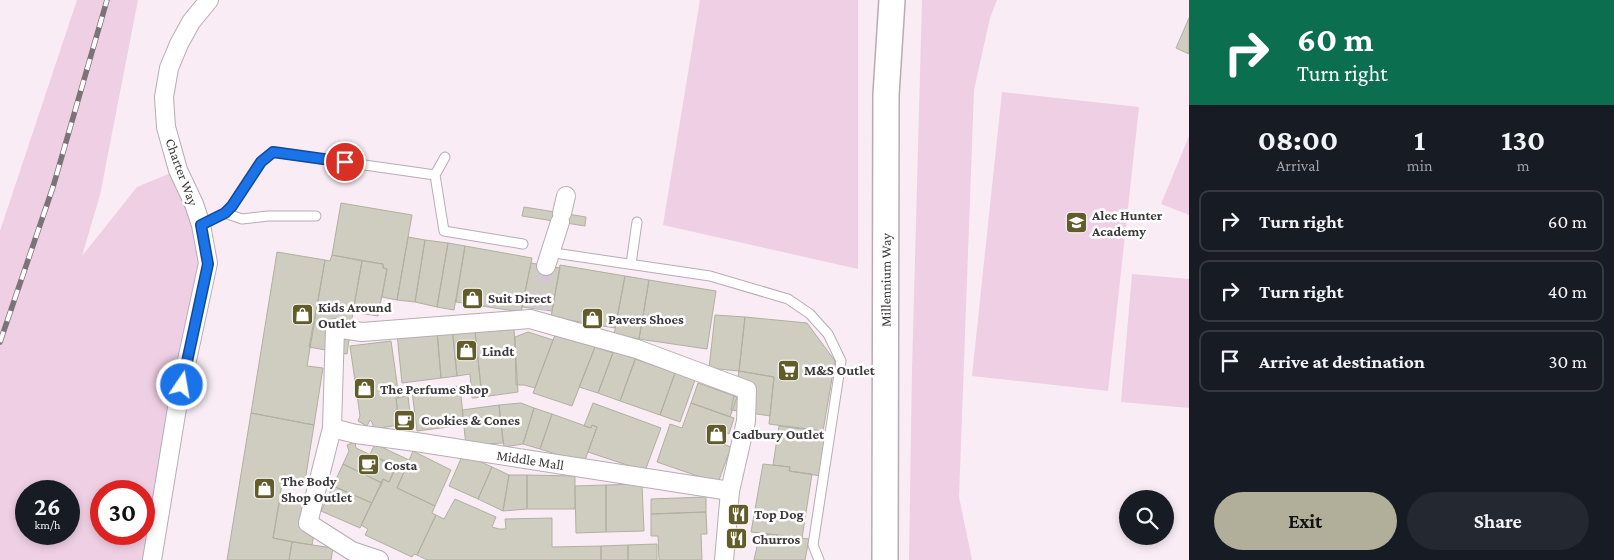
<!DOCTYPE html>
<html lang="en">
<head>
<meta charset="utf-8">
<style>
  :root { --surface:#171b24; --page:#242831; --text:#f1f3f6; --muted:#9ea1a6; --line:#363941; --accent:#b1af99 }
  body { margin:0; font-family:"Crimson Pro",serif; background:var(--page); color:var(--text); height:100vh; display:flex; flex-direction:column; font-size:19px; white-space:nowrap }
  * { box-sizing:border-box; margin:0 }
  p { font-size:16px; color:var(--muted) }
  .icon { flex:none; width:28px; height:28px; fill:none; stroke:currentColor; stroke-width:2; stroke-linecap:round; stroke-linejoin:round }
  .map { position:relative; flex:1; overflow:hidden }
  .details { display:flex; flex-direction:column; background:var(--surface); width:425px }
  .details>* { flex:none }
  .guide { background:#0b6e4f; color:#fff; overflow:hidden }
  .fabs { position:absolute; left:1119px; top:490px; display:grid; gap:10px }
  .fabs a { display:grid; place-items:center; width:55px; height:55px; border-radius:50%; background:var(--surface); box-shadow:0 2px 8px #0003; font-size:25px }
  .speed { position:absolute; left:15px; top:480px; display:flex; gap:10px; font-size:25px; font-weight:700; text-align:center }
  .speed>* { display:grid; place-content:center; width:65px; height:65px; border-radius:50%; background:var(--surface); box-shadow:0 2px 8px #0003; line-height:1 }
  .speed small { font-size:12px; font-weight:400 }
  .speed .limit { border:8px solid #d22; background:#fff; color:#111 }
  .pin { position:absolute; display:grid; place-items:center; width:42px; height:42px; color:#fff; margin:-21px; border:2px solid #fff; border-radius:50%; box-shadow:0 1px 5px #0007 }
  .me { position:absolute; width:55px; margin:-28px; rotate:12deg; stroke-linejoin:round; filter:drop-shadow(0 0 4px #0008) }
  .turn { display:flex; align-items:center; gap:18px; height:105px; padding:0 25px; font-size:22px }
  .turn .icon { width:65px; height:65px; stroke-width:2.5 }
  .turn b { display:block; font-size:35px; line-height:42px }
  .eta { display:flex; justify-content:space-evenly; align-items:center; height:85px; text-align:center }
  .eta b { font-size:30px; font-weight:700; line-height:35px }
  .cta { display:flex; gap:10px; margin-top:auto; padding:10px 25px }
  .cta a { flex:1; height:58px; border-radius:30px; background:var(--accent); color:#111; font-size:20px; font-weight:700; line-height:58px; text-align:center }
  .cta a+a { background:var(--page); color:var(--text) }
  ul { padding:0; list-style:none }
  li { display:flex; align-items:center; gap:15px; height:62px; margin:0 10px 8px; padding:0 15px; border:2px solid var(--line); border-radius:10px }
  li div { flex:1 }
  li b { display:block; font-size:19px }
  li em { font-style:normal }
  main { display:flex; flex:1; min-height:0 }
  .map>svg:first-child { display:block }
  .green { fill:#efcfe4; fill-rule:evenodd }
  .building { fill:#cecdbf; stroke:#b1afa2 }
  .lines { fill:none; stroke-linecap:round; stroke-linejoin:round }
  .street-tunnel { stroke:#d3c8cf; stroke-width:18; stroke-dasharray:18 9; stroke-linecap:butt }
  .lane-casing { stroke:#b8acb4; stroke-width:11 }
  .street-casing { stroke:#b8acb4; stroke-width:20 }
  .secondary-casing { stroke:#b8acb4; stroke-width:28 }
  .lane { stroke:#fff; stroke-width:9 }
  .street { stroke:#fff; stroke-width:18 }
  .secondary { stroke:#fff; stroke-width:25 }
  .rail-casing { stroke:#7b7378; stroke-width:5.5 }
  .rail { stroke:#fff; stroke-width:4; stroke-dasharray:11; stroke-linecap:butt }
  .route-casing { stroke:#114b97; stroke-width:12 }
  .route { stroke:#1a73e8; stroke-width:9 }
  .labels { text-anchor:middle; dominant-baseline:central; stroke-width:5; stroke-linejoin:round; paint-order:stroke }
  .street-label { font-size:14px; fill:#3d383b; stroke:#fff }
  .poi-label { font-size:14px; font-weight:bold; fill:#3d383b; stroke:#fff; text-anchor:start }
</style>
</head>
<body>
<main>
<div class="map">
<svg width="1189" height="560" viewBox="0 0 1189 560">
  <rect width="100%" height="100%" fill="#f9ecf4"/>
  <path class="green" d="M77,0H138L100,195L82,256L137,187L178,170L207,258L152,560H0V231ZM26,491H69V534H26ZM101,491H144V534H101Z
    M700,0H858V269L663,225Z
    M922,0H997L990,18L974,90L959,497L972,560H909L912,370Z
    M1002,92L1139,107L1108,391L972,376Z
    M1189,136V215L1161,204Z
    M1132,274L1189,279V408L1121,402Z"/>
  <path class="building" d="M1189,18V54L1176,48Z
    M341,203L412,215L397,300L382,297L387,269L383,268V264L332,255Z
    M524,207L586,217L585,226L522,216Z
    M408,237L425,240L415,302L397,300Z
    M425,240L448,243L437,307L415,302Z
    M448,243L465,246L454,310L437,307Z
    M465,246L532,258L521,312L456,302Z
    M277,252L325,260L307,366L323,368L314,425L251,413Z
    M332,255L362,261L353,312L317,305L325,260L330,261Z
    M362,261L383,264V268L387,269L378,316L353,312Z
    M531,263L560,268L552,311L522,307Z
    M560,265L625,276L615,328L551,317Z
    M625,276L649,280L639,339L614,335Z
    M649,280L716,291L707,349L639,339Z
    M317,305L353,312L347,354L309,347Z
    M715,315L745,317L739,371L709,368Z
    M745,317L807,323L835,361L823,431L769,424L774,377L739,371Z
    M498,328V331L514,329L518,392L482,397L475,331Z
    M452,329L457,376L441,378L437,331Z
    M437,331L441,378L402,383L397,334Z
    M475,331L482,397L472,398L470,374L457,376L453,334Z
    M528,332L553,340L535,388L524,385H516L515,337Z
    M555,335L595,347L572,406L533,393Z
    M391,341L399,397L396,398L399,425L374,429L372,422L370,420L367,426L358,421L360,416L350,346Z
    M595,347L613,353L598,393L579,387Z
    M615,347L637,355L620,401L598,393Z
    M635,359L675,373L660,415L620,401Z
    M739,371L774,377L770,416L731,410Z
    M675,373L695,380L680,422L660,415Z
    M698,383L737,397L730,417L691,403Z
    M460,386L464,425L417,431L412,391Z
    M408,396L411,422L399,424L396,398Z
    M521,403L534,408L523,444L504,447L499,405Z
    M593,403L661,428L645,471L588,452L597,427L592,425L591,428L584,426Z
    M691,403L734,418L729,434L727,433L723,444L731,447L718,483L657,462L670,424L682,428Z
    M499,405L503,443L466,445L462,410Z
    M534,408L552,414L540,449L523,444Z
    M251,413L314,425L305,481L283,478L273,538L292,542L289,560H227Z
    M552,414L591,428L592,425L597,427L584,463L540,449Z
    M779,426L828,432L821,476L789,471L790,467L773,465Z
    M355,442L356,448L396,467L389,482L383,479L382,483L343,464L349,451L347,445Z
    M375,444L409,460L405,470L370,454Z
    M413,451L451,470L435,506L397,488Z
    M463,454L492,467L478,499L449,486Z
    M343,464L382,483L372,503L333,486Z
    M763,464L790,467L789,471L812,474L802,538L751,532Z
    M396,467L405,470L397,488L435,506L432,513L436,515L417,555L414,554L412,557L365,535L368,529L361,525L383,479L389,482Z
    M492,467L509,475L503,511L478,499Z
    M509,475H527V509L503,511Z
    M527,475L575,476V509H527Z
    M642,484L644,531L606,532V485Z
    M606,485V532L576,533L575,486Z
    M333,486L372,503L360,528L321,511Z
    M706,497V512L651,514V499Z
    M280,499L319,506L312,545L273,538Z
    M455,499L496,517L492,527L499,529H506L505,519L552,518V547L601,546V560H427L417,555L436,515L444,519Z
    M706,512L707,534H701L702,560H659L658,536H651V514Z
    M760,533L809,539L805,560H754Z
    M292,542L333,548L331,560H289Z
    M657,544V560H628V545Z
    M628,545V560H601V546Z"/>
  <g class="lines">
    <path class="street-tunnel" d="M538,309L546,266"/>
    <defs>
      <path id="lane" d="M435,175L445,157
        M225,213L242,219L268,216H316
        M201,225L225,213L232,205L261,161L273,152L435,175L444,231L523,244
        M561,254L710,276L788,299L810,314L828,334L841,361L813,545L819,560
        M631,264L637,222"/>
      <g id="street">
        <path d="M562,213L566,196"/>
        <path d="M546,266L560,222"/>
        <path id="s1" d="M332,428L356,434L416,442L730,491"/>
        <path d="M152,560L178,402L208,263L201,225L194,204L178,170L166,127L164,97L169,68L179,44L191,22L209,0"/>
        <path d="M379,560L352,551L308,523L332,428L335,328L362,332L530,319L637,349L747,390L746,421L730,491L724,560"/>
      </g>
      <g id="secondary">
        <path id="s2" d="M885,560L886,95L892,0"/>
      </g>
    </defs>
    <use href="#lane" class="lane-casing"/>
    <use href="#street" class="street-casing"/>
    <use href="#secondary" class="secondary-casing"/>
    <use href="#lane" class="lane"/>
    <use href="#street" class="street"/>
    <use href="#secondary" class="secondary"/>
    <defs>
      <path id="rail" d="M0,342L53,187L107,0"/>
    </defs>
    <use href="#rail" class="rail-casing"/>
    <use href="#rail" class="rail"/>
  </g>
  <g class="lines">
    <defs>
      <path id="route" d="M182,385L208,264L201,225L225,213L232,206L261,162L273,152L345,162"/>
    </defs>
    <use href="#route" class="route-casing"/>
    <use href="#route" class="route"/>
  </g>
  <defs>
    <symbol id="school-square" viewBox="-11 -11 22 22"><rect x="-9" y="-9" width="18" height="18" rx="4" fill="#625c28" stroke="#fff"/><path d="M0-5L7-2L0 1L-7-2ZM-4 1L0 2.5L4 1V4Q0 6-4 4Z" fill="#fff"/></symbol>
    <symbol id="shop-square" viewBox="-11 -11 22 22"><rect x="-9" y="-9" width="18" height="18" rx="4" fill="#625c28" stroke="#fff"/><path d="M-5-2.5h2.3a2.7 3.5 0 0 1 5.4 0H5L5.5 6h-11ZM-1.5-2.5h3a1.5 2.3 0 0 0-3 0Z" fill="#fff"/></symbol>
    <symbol id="supermarket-square" viewBox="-11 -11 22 22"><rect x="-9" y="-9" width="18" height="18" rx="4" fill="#625c28" stroke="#fff"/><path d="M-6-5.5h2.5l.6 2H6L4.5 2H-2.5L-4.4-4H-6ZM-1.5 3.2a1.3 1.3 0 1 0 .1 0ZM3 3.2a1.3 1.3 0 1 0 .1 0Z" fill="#fff"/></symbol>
    <symbol id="cafe-square" viewBox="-11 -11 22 22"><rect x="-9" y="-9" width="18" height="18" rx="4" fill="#625c28" stroke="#fff"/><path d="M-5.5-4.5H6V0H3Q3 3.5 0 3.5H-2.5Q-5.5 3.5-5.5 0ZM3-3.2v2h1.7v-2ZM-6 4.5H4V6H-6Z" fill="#fff"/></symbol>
    <symbol id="restaurant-square" viewBox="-11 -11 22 22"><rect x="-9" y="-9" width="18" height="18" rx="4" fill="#625c28" stroke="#fff"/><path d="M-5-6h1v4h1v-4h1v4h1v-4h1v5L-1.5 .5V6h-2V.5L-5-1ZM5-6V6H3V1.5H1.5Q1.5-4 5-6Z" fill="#fff"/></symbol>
  </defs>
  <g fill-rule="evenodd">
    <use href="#school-square" x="1064" y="210" width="25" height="25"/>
    <use href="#shop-square" x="460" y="286" width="25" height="25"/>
    <use href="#shop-square" x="290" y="302" width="25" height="25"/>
    <use href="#shop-square" x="580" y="306" width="25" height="25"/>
    <use href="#shop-square" x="454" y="338" width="25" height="25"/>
    <use href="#supermarket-square" x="776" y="358" width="25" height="25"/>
    <use href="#shop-square" x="352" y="376" width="25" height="25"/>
    <use href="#cafe-square" x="392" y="408" width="25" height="25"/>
    <use href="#shop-square" x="704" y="422" width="25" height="25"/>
    <use href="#cafe-square" x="356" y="452" width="25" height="25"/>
    <use href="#shop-square" x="252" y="476" width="25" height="25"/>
    <use href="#restaurant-square" x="726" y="502" width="25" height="25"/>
    <use href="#restaurant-square" x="724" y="526" width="25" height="25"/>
  </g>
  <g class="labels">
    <g class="street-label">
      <text transform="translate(182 172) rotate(70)">Charter Way</text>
      <text stroke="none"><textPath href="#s2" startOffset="280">Millennium Way</textPath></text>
      <text stroke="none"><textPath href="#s1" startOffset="201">Middle Mall</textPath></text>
    </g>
    <g class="poi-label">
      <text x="1092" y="215">Alec Hunter<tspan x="1092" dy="16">Academy</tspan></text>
      <text x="488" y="298">Suit Direct</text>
      <text x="318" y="307">Kids Around<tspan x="318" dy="16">Outlet</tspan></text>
      <text x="608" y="319">Pavers Shoes</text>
      <text x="482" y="351">Lindt</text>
      <text x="804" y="370">M&amp;S Outlet</text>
      <text x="380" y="389">The Perfume Shop</text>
      <text x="421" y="420">Cookies &amp; Cones</text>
      <text x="732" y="434">Cadbury Outlet</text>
      <text x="384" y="465">Costa</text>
      <text x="281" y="481">The Body<tspan x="281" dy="16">Shop Outlet</tspan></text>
      <text x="754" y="514">Top Dog</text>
      <text x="752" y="539">Churros</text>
    </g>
  </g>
</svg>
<div class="fabs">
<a><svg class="icon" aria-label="search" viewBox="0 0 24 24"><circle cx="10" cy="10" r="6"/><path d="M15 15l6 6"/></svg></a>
</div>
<div class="speed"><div>26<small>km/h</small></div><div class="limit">30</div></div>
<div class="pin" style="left:345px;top:162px;background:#d93025"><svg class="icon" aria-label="arrive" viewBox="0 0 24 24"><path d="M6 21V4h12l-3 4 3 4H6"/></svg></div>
<svg class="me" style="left:182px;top:385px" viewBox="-20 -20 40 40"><circle r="17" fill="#1a73e8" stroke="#fff" stroke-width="3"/><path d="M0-11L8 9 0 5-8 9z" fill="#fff"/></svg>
</div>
<section class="details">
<div class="guide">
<div class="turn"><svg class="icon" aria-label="right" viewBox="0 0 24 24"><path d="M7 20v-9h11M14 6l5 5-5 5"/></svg><div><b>60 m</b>Turn right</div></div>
</div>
<div class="eta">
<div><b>08:00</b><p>Arrival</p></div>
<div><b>1</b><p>min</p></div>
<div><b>130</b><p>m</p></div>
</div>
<ul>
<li><svg class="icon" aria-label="right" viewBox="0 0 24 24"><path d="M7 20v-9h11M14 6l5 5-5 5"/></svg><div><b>Turn right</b></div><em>60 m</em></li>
<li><svg class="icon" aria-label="right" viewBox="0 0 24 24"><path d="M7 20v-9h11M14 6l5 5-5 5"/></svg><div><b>Turn right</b></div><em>40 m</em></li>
<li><svg class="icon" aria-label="arrive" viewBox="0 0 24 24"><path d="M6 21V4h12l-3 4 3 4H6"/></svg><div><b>Arrive at destination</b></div><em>30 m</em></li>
</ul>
<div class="cta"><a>Exit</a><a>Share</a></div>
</section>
</main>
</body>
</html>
